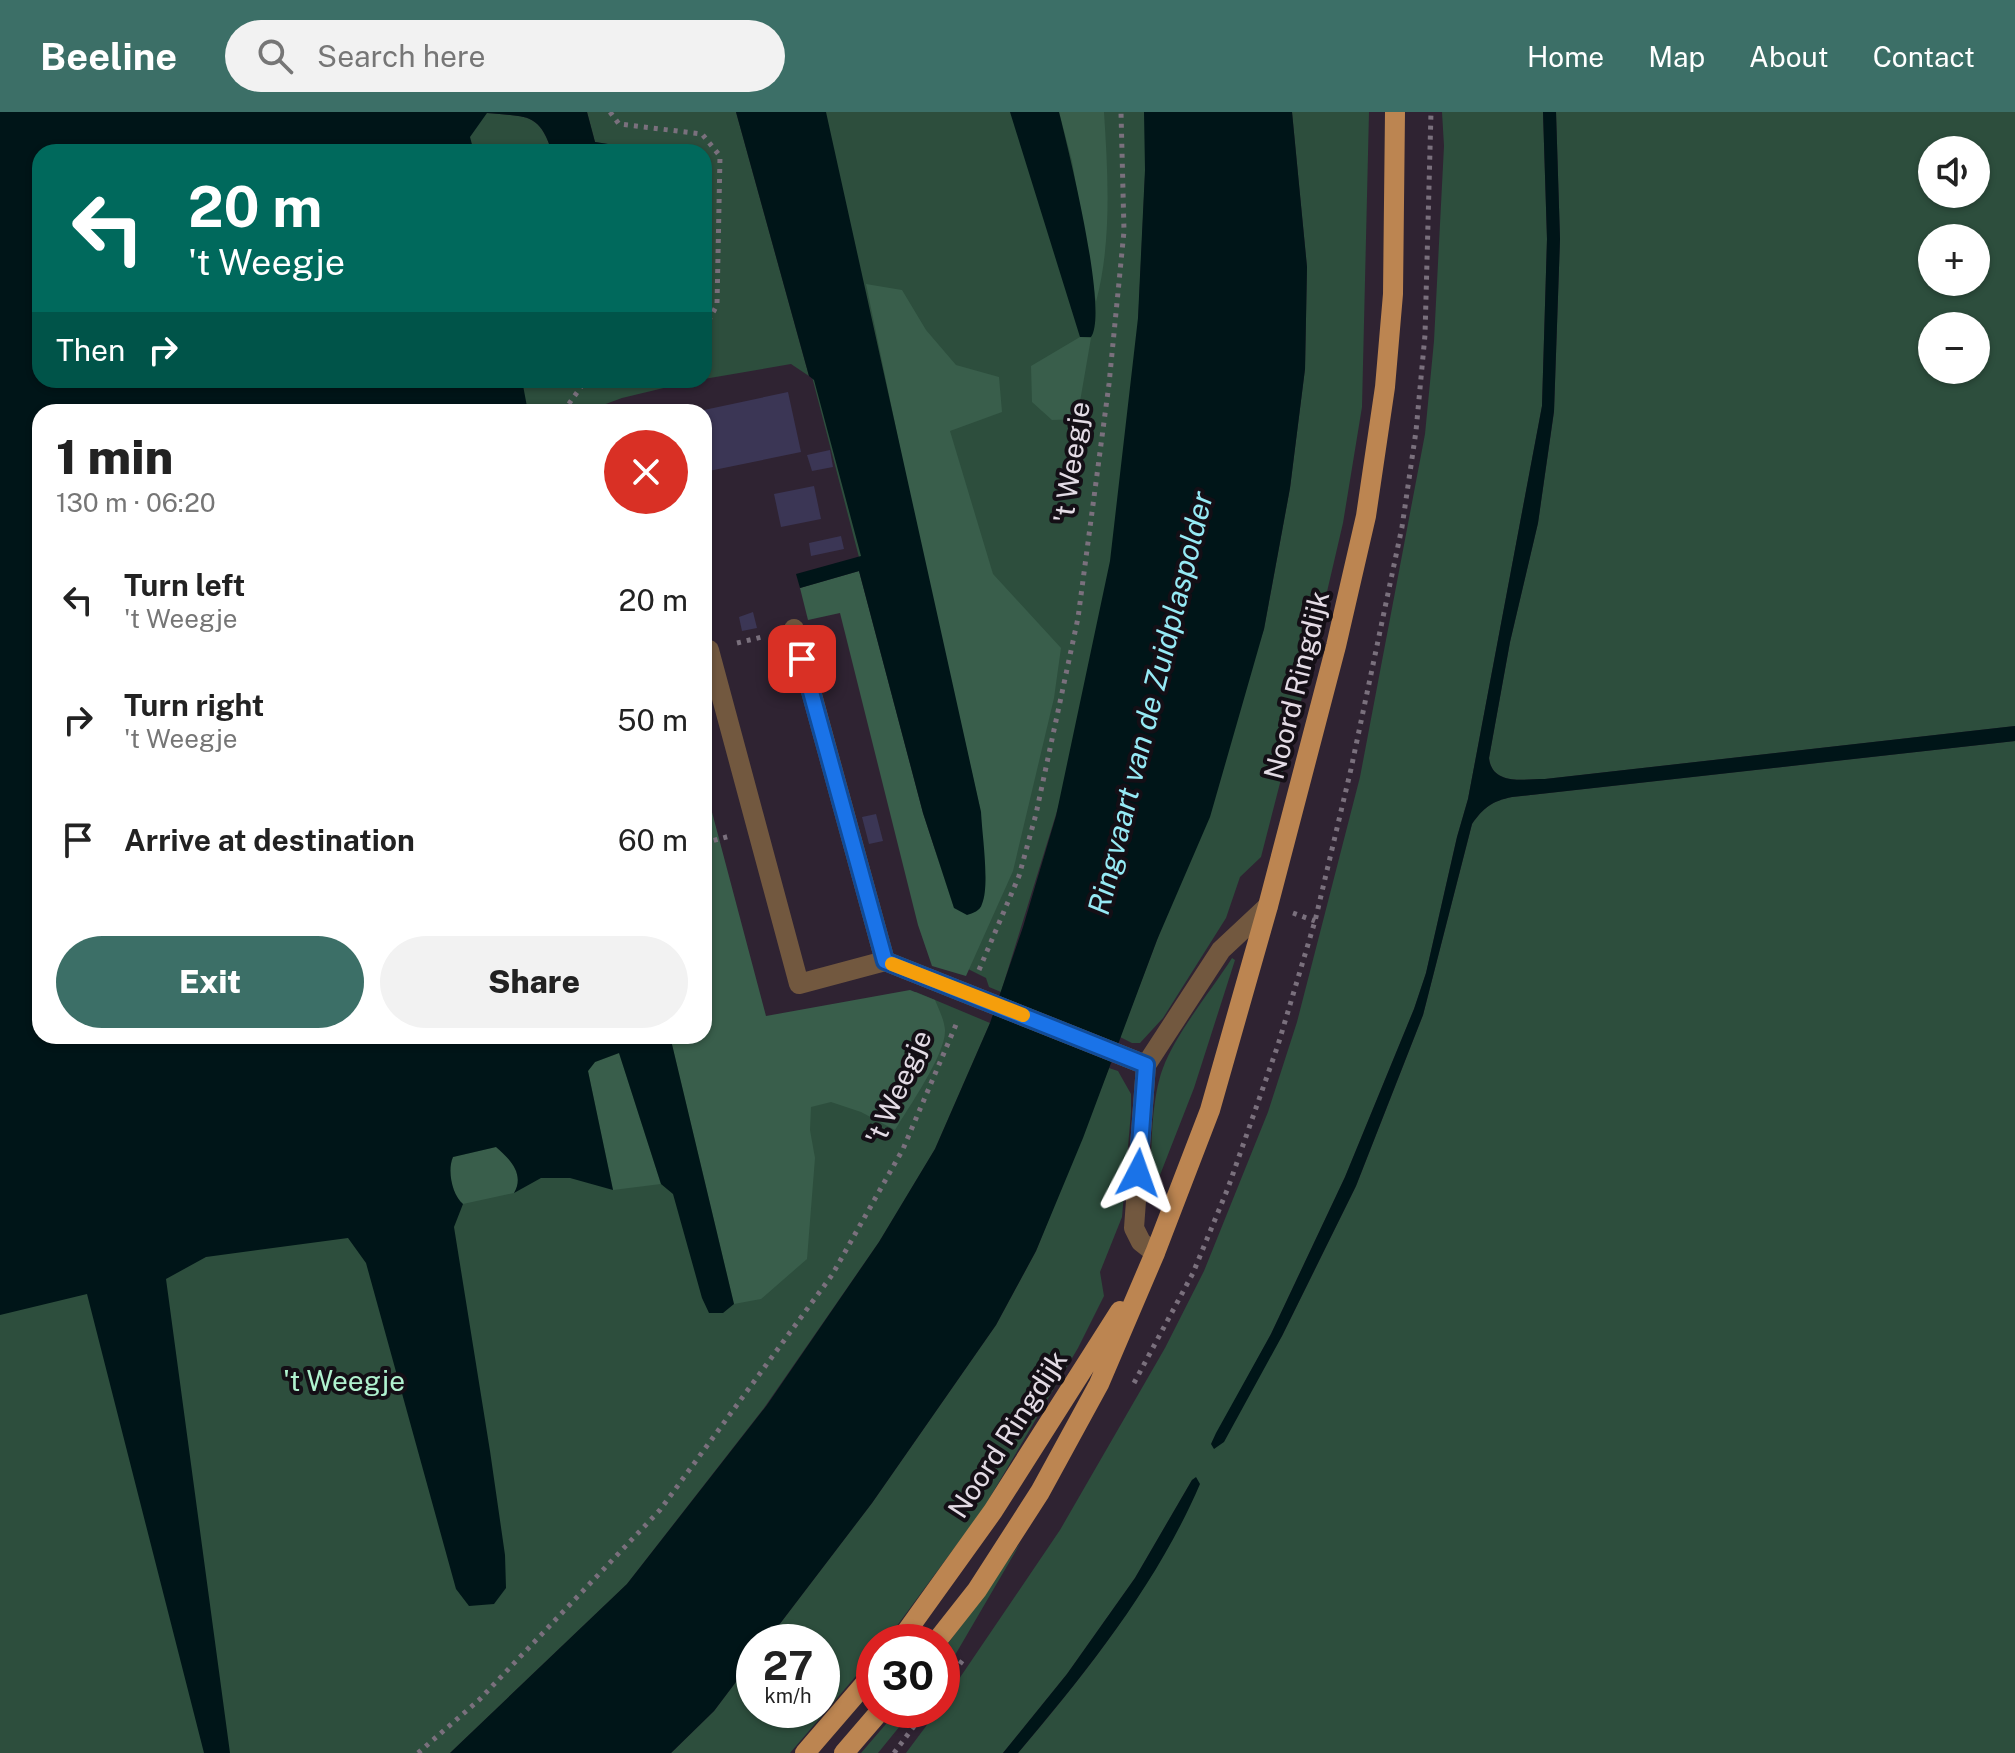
<!DOCTYPE html>
<html lang="en">
<head>
<meta charset="utf-8">
<style>
  :root { --surface:#fff; --page:#f2f2f2; --text:#222; --muted:#767676; --accent:#3c6f67 }
  body { margin:0; font-family:"Public Sans",sans-serif; background:var(--page); color:var(--text); height:100vh; display:flex; flex-direction:column; font-size:30px; white-space:nowrap }
  * { box-sizing:border-box; margin:0 }
  p { font-size:26px; color:var(--muted) }
  .icon { flex:none; width:44px; height:44px; fill:none; stroke:currentColor; stroke-width:2; stroke-linecap:round; stroke-linejoin:round }
  .map { position:relative; flex:1; overflow:hidden }
  .drawer { position:absolute; left:32px; top:292px; width:680px; height:640px; display:flex; flex-direction:column; background:var(--surface); border-radius:24px; box-shadow:0 2px 6px #0004 }
  .drawer>* { flex:none }
  .top-card { position:absolute; left:32px; top:32px; width:680px; height:244px; border-radius:24px; box-shadow:0 2px 6px #0004; background:#00695c; color:#fff; overflow:hidden }
  .tools { position:absolute; left:1918px; top:24px; display:grid; gap:16px }
  .tools a { display:grid; place-items:center; width:72px; height:72px; border-radius:50%; background:var(--surface); box-shadow:0 2px 6px #0004; font-size:40px }
  .speed { position:absolute; left:736px; top:1512px; display:flex; gap:16px; font-size:40px; font-weight:700; text-align:center }
  .speed>* { display:grid; place-content:center; width:104px; height:104px; border-radius:50%; background:var(--surface); box-shadow:0 2px 6px #0004; line-height:1 }
  .speed small { font-size:20px; font-weight:400 }
  .speed .limit { border:12px solid #d22; background:#fff; color:#111 }
  .pin { position:absolute; display:grid; place-items:center; width:68px; height:68px; color:#fff; margin:-34px; border-radius:16px; box-shadow:0 4px 12px #0006 }
  .me { position:absolute; width:88px; margin:-44px; rotate:4deg; stroke-linejoin:round; filter:drop-shadow(0 0 6px #0008) }
  .turn { display:flex; align-items:center; gap:28px; height:168px; padding:0 24px; font-size:36px }
  .turn .icon { width:104px; height:104px; stroke-width:2.5 }
  .turn b { display:block; font-size:56px; line-height:68px }
  .then { display:flex; align-items:center; height:76px; padding:0 24px; background:#0003; gap:16px; font-size:30px }
  .round { display:grid; place-items:center; flex:none; width:84px; height:84px; border-radius:42px; background:var(--page) }
  .summary { display:flex; align-items:center; justify-content:space-between; height:136px; padding:0 24px }
  h1 { font-size:48px; font-weight:800; line-height:60px }
  .cta { display:flex; gap:16px; margin-top:auto; padding:16px 24px }
  .cta a { flex:1; height:92px; border-radius:48px; background:var(--accent); color:#fff; font-size:32px; font-weight:800; line-height:92px; text-align:center }
  .cta a+a { background:var(--page); color:var(--text) }
  ul { padding:0; list-style:none }
  li { display:flex; align-items:center; gap:24px; height:120px; padding:0 24px }
  li div { flex:1 }
  li b { display:block; font-size:30px }
  li em { font-style:normal }
  header { display:flex; align-items:center; gap:48px; box-sizing:border-box; height:112px; padding:0 40px; background:var(--accent); color:#fff }
  header strong { font-size:38px }
  nav { display:flex; gap:44px; margin-inline-start:auto; font-size:28px }
  .search { width:560px; height:72px; background:var(--page); display:flex; align-items:center; gap:20px; box-sizing:border-box; padding:0 28px; border-radius:44px; color:var(--muted); font-size:30px }
  .map>svg:first-child { display:block }
  .green { fill:#2d4e3d; fill-rule:evenodd }
  .forest { fill:#395e4b }
  .water { fill:#001518 }
  .building { fill:#3b3655 }
  .lines { fill:none; stroke-linecap:round; stroke-linejoin:round }
  .path { stroke:#7a707d; stroke-width:5; stroke-dasharray:4 6; stroke-linecap:butt }
  .service { stroke:#72583f; stroke-width:20 }
  .minor { stroke:#72583f; stroke-width:20 }
  .primary { stroke:#bc8551; stroke-width:20 }
  .route-casing { stroke:#114b97; stroke-width:20 }
  .route { stroke:#1a73e8; stroke-width:14 }
  .slow { stroke:#f59e0b; stroke-width:14 }
  .labels { text-anchor:middle; dominant-baseline:central; stroke-width:8; stroke-linejoin:round; paint-order:stroke }
  .street-label { font-size:28px; fill:#e3dbe5; stroke:#140f16 }
  .park-label { font-size:28px; fill:#b0f2cf; stroke:#140f16 }
  .water-label { font-size:30px; font-style:italic; fill:#96eaf5; stroke:#140f16 }
</style>
</head>
<body>
<header>
<strong>Beeline</strong>
<div class="search"><svg class="icon" aria-label="search" viewBox="0 0 24 24"><circle cx="10" cy="10" r="6"/><path d="M15 15l6 6"/></svg>Search here</div>
<nav><a>Home</a><a>Map</a><a>About</a><a>Contact</a></nav>
</header>
<div class="map">
<svg width="2015" height="1641" viewBox="0 0 2015 1641">
  <rect width="100%" height="100%" fill="#2f2332"/>
  <path class="green" d="M0,0L487,1C527,5 539,0 552,40H40V268H697L622,286L584,300H40V924H672L676,940L916,880L990,911L935,1037L879,1130L764,1296L627,1472L450,1641H0Z
    M587,0H736L809,264L791,252L704,267V40H659L595,30Z
    M743,0H1148L1137,234L1116,425L1071,654L1001,880L989,875L986,866L966,856Z
    M1292,0H1369L1362,295L1343,411L1306,570L1261,745L1240,765L1226,806L1163,906L1140,931H1132L1120,925L1157,828L1264,517L1290,376L1305,257L1307,155Z
    M1442,0H1543L1547,127L1542,294L1468,687L1457,725L1426,861L1414,897L1345,1065L1271,1222L1211,1332L1282,1224L1356,1074L1423,903L1472,712C1483,696 1492,689 1512,685L2015,629V1641H1018C1088,1559 1156,1472 1199,1372L1196,1366L1192,1368L1135,1466L1067,1562L1003,1641H906L938,1598H942V1592L1060,1418L1165,1236L1204,1159L1268,1000L1297,910L1360,665L1425,322L1434,229L1444,34Z
    M1556,0H2015V614L1545,667C1525,667 1492,674 1489,646L1510,530L1538,411L1554,300L1560,127ZM1932,38H1976V82H1932ZM1932,126H1976V170H1932ZM1932,214H1976V258H1932Z
    M1232,846L1235,848L1194,976L1151,1086C1151,1050 1150,989 1163,956C1176,921 1211,879 1232,846Z
    M1109,956L1118,959L1131,982V1000L1122,1105L1100,1160L1104,1184L1078,1236L983,1397L885,1530H874V1543L790,1641H671L714,1599L754,1546V1598H822V1530H766L872,1391L996,1213L1036,1139Z
    M1021,1430L951,1550L942,1561V1540Z
    M898,1598H913L878,1641H861Z"/>
  <path class="forest" d="M1059,0H1104C1108,62 1112,130 1096,190L1072,49Z
    M866,172L902,178L926,218L956,253L999,265L1002,300L950,319L993,462L1061,536L1054,586L1013,759L966,864L932,854L918,813L840,501L808,508L800,476L859,459L923,701L954,796L984,771L981,700L921,437Z
    M1080,225L1091,226L1077,307L1052,308L1032,290L1031,254Z
    M704,670L766,904L910,878L935,888C939,898 944,907 945,918C946,942 908,996 895,1018L861,1000L831,990L811,995L810,1018L815,1046L807,1147L761,1187L734,1192L670,924H704Z
    M619,941L661,1072L613,1078L588,959L595,950Z
    M496,1035C510,1047 525,1062 514,1081L463,1092C452,1083 447,1058 453,1045Z"/>
  <path class="water" d="M0,0H587L595,30L659,40H552C539,0 527,5 487,1L470,25L474,40H40V268H522L528,300H40V924H670L734,1192L723,1201H709L702,1186L673,1082L661,1072L619,941L595,950L588,959L613,1078L570,1066H541L514,1081C525,1062 510,1047 496,1035L453,1045C447,1058 452,1083 463,1092L454,1115L490,1339L505,1443L506,1476L494,1492L469,1494L456,1477L366,1151L348,1126L206,1145L166,1167L230,1641H204L87,1182L0,1203Z
    M736,0H826L981,700C982,722 990,773 982,792C980,799 973,801 967,803L954,796L923,701L859,459L800,476L796,462L861,444L814,268L809,264Z
    M1010,0H1059C1068,36 1109,200 1091,225H1080Z
    M1144,0H1292L1307,155L1305,257L1290,376L1264,517L1210,705L1157,828L1083,1026L1036,1139L996,1213L872,1391L766,1530H754V1546L714,1599L671,1641H450L627,1472L767,1293L879,1130L935,1037L990,911L1023,815L1056,704L1110,449L1138,206L1145,58Z
    M1543,0H1556L1560,127L1554,299L1538,411L1510,530L1489,646C1492,674 1525,667 1545,667L2015,614V629L1512,685C1492,689 1483,696 1472,712L1423,903L1356,1074L1282,1224L1224,1330L1214,1337L1211,1332L1216,1321L1271,1222L1345,1065L1414,897L1426,861L1457,725L1468,687L1542,294L1547,127Z
    M1196,1365L1200,1372C1157,1472 1088,1558 1018,1641H1003L1067,1562L1135,1466L1192,1368Z"/>
  <path class="building" d="M788,280L801,340L704,360V298Z
    M830,338L833,355L812,359L807,343Z
    M814,374L821,407L781,415L774,382Z
    M841,424L844,437L811,444L809,431Z
    M753,500L757,516L742,519L739,505Z
    M876,702L883,729L869,732L862,705Z"/>
  <g class="lines">
    <path class="path" d="M610,0L619,12L702,22L720,44L717,193L704,217
      M563,300L586,268
      M737,531L766,524
      M704,731L730,724
      M1293,801L1315,809
      M979,858L1019,764L1036,702L1078,506L1109,272L1124,119L1121,0
      M1134,1271L1193,1161L1228,1076L1278,933L1315,809L1351,657L1402,415L1416,319L1425,223L1431,0
      M942,1576L965,1545
      M418,1641L479,1588L660,1398L832,1163L903,1037L958,908
      M894,1641L926,1598"/>
    <path class="service" d="M709,538L799,872L885,849L794,517"/>
    <path class="minor" d="M885,849L1146,953L1221,838L1268,794
      M1146,953L1134,1116L1141,1130L1155,1141"/>
    <path class="primary" d="M899,1530L993,1399L1120,1199
      M936,1530L977,1478L1040,1380L1099,1272L1155,1141L1210,998L1268,794L1336,534L1366,404L1385,275L1393,182L1395,0
      M805,1641L874,1561
      M844,1641L881,1598"/>
  </g>
  <g class="lines">
    <defs>
      <path id="route" d="M802,547L885,849L1146,953L1138,1061"/>
    </defs>
    <use href="#route" class="route-casing"/>
    <use href="#route" class="route"/>
    <path class="slow" d="M892,852L1023,903"/>
  </g>
  <g class="labels">
    <g class="street-label">
      <text transform="translate(1071 350) rotate(-82)">'t Weegje</text>
      <text transform="translate(1296 573) rotate(-76)">Noord Ringdijk</text>
      <text transform="translate(898 975) rotate(-66)">'t Weegje</text>
      <text transform="translate(1007 1322) rotate(-57)">Noord Ringdijk</text>
    </g>
    <g class="park-label">
      <text x="344" y="1268">'t Weegje</text>
    </g>
    <g class="water-label">
      <text transform="translate(1150 591) rotate(-76)">Ringvaart van de Zuidplaspolder</text>
    </g>
  </g>
</svg>
<div class="tools">
<a><svg class="icon" aria-label="sound" viewBox="0 0 24 24"><path d="M4 9h4l5-4v14l-5-4H4zM17 9q2 3 0 6"/></svg></a>
<a>+</a>
<a>−</a>
</div>
<div class="speed"><div>27<small>km/h</small></div><div class="limit">30</div></div>
<div class="pin" style="left:802px;top:547px;background:#d93025"><svg class="icon" aria-label="arrive" viewBox="0 0 24 24"><path d="M6 21V4h12l-3 4 3 4H6"/></svg></div>
<svg class="me" style="left:1138px;top:1061px" viewBox="-20 -20 40 40"><path d="M0-17L14 15 0 8-14 15z" fill="#1a73e8" stroke="#fff" stroke-width="4"/></svg>
<div class="top-card">
<div class="turn"><svg class="icon" aria-label="left" viewBox="0 0 24 24"><path d="M17 20v-9H6M10 6l-5 5 5 5"/></svg><div><b>20 m</b>'t Weegje</div></div>
<div class="then">Then<svg class="icon" aria-label="right" viewBox="0 0 24 24"><path d="M7 20v-9h11M14 6l5 5-5 5"/></svg></div>
</div>
<section class="drawer">
<div class="summary"><div><h1>1 min</h1><p>130 m · 06:20</p></div><a class="round" style="background:#d93025;color:#fff"><svg class="icon" aria-label="close" viewBox="0 0 24 24"><path d="M6 6l12 12M18 6L6 18"/></svg></a></div>
<ul>
<li><svg class="icon" aria-label="left" viewBox="0 0 24 24"><path d="M17 20v-9H6M10 6l-5 5 5 5"/></svg><div><b>Turn left</b><p>'t Weegje</p></div><em>20 m</em></li>
<li><svg class="icon" aria-label="right" viewBox="0 0 24 24"><path d="M7 20v-9h11M14 6l5 5-5 5"/></svg><div><b>Turn right</b><p>'t Weegje</p></div><em>50 m</em></li>
<li><svg class="icon" aria-label="arrive" viewBox="0 0 24 24"><path d="M6 21V4h12l-3 4 3 4H6"/></svg><div><b>Arrive at destination</b></div><em>60 m</em></li>
</ul>
<div class="cta"><a>Exit</a><a>Share</a></div>
</section>
</div>
</body>
</html>
